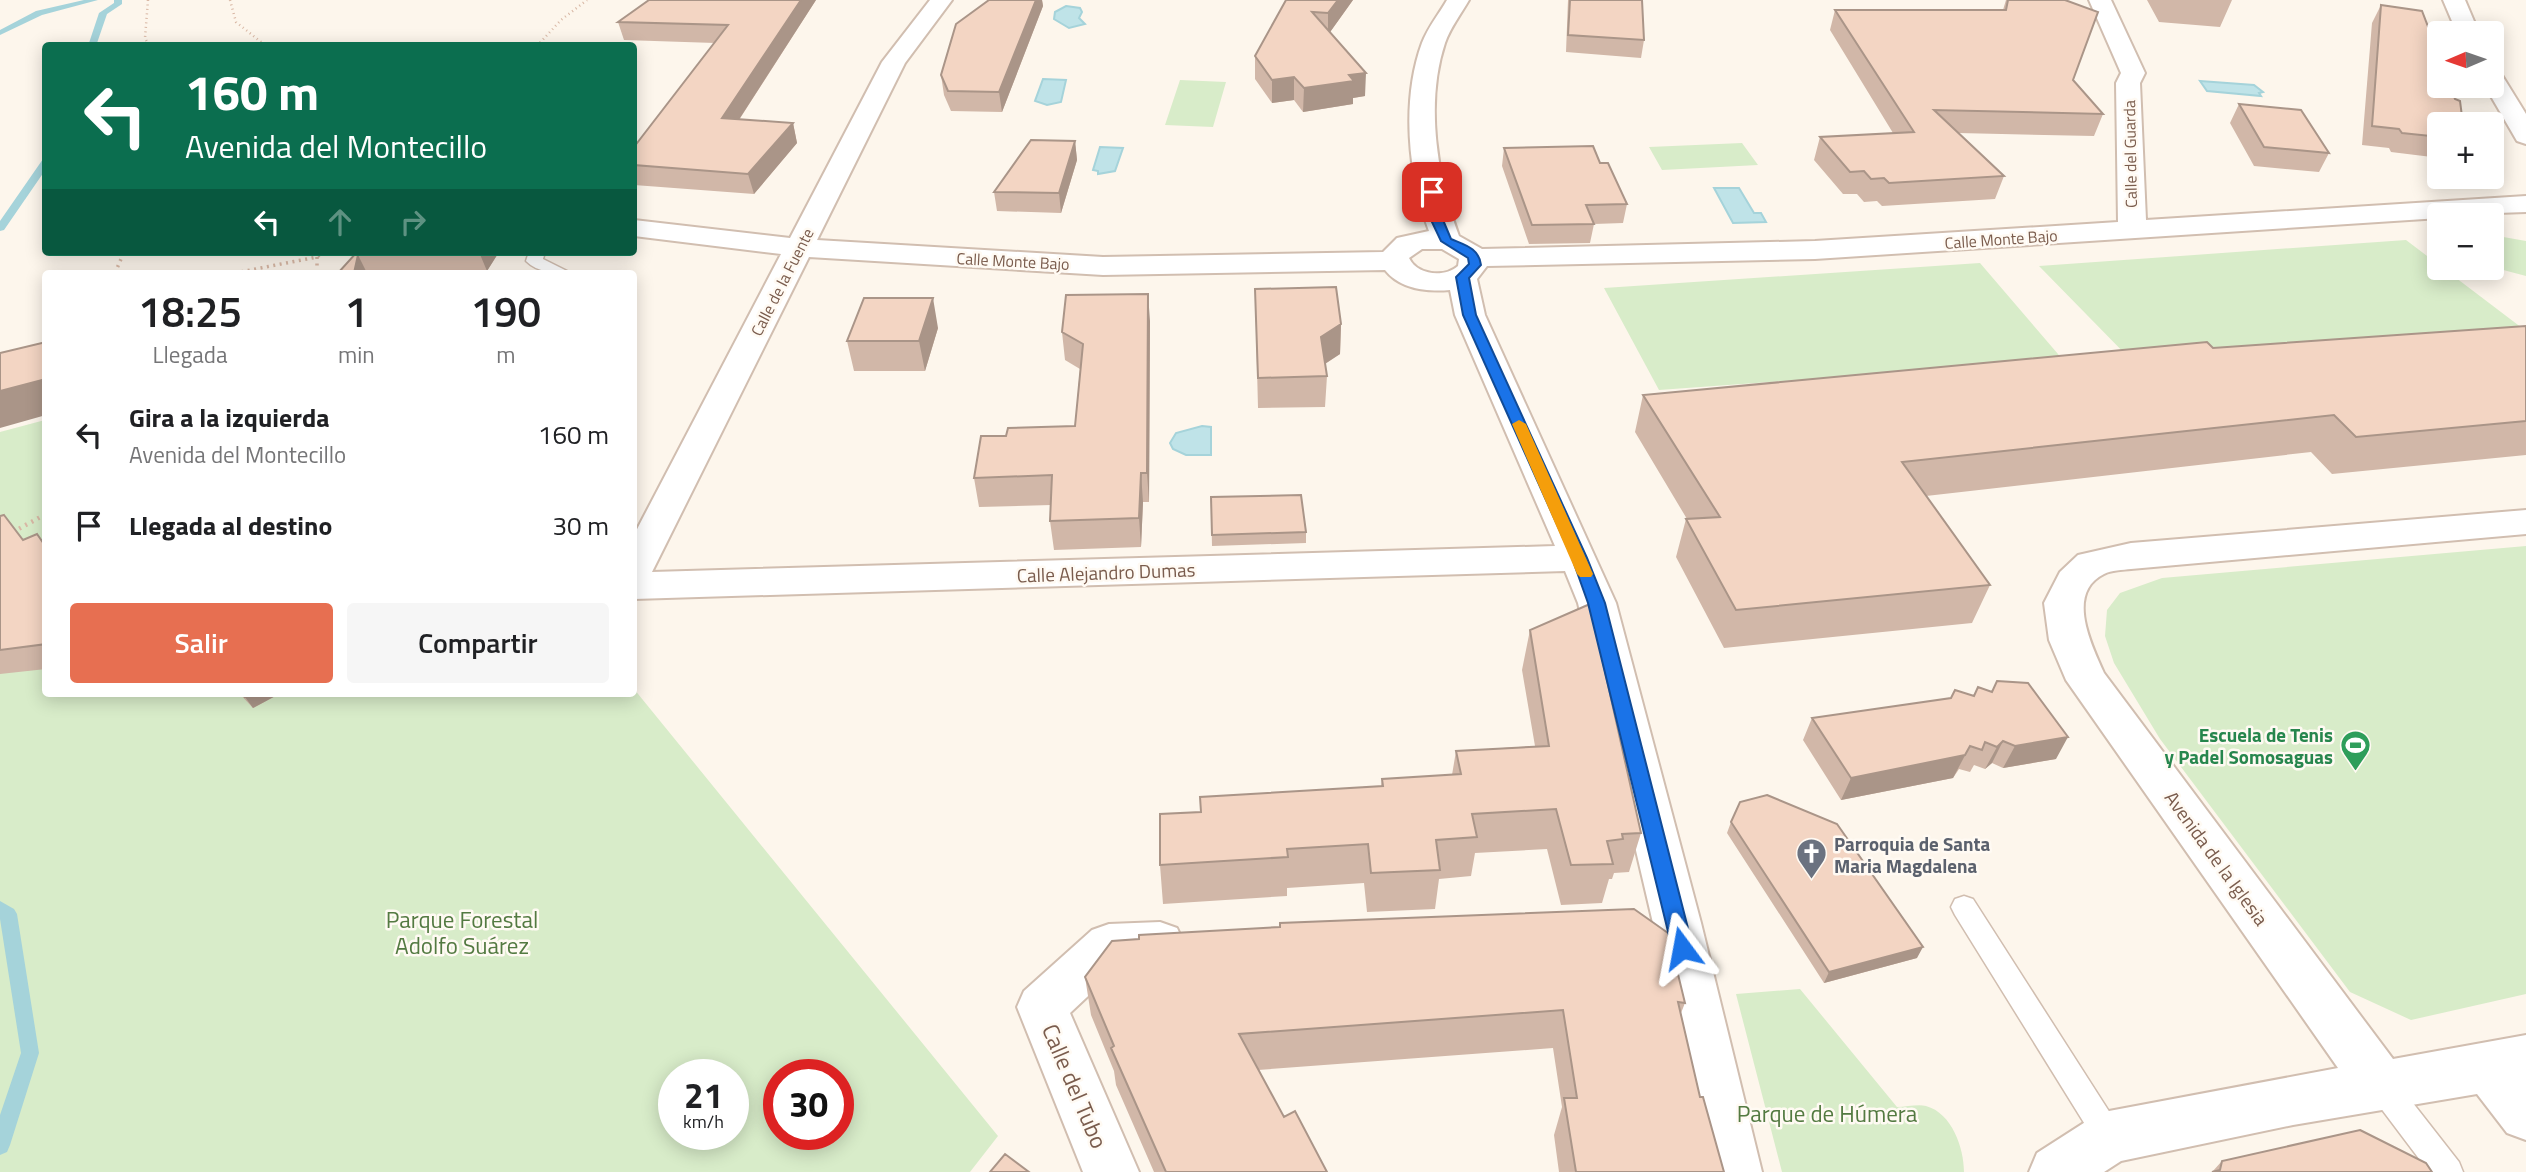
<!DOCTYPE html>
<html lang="es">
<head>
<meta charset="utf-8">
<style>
  :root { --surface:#fff; --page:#f6f6f6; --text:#202124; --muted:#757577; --accent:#e76f51 }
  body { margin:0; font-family:"Titillium Web",sans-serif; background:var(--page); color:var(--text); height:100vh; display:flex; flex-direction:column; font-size:26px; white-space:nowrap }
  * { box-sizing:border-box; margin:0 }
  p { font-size:23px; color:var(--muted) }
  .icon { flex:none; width:38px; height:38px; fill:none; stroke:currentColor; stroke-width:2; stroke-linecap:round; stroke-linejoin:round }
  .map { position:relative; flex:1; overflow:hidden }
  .sheet { position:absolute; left:42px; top:270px; width:595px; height:427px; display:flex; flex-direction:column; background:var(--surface); border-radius:7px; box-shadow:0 4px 18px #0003 }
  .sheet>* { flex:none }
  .top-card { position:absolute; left:42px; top:42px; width:595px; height:214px; border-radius:7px; box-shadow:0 4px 18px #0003; background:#0b6e4f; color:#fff; overflow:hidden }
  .needle { width:46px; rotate:268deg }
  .fabs { position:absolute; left:2427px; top:21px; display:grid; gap:14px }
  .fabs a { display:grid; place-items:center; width:77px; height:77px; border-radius:7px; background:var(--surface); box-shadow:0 4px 18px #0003; font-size:35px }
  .speed { position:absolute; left:658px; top:1059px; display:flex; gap:14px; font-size:35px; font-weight:700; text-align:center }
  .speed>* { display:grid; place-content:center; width:91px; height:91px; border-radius:50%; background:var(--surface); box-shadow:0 4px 18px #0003; line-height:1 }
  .speed small { font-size:18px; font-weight:400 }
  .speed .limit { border:10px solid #d22; background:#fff; color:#111 }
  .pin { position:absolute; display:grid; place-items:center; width:60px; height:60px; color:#fff; margin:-30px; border-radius:14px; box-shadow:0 4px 10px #0006 }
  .me { position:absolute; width:77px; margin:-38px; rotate:347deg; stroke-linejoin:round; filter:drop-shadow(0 0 5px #0008) }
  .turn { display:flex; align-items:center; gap:24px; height:147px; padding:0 28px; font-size:32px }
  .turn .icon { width:91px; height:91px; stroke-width:2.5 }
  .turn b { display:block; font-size:49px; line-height:60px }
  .lanes { display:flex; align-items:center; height:66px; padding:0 28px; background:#0003; justify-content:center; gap:35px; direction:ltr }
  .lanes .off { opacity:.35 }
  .eta { display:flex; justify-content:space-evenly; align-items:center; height:119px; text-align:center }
  .eta b { font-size:42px; font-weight:600; line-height:49px }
  .primary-button { display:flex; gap:14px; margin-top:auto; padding:14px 28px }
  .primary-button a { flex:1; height:80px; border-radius:7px; background:var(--accent); color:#fff; font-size:28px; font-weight:600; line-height:80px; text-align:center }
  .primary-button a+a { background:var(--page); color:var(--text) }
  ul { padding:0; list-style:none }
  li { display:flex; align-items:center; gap:21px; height:91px; padding:0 28px }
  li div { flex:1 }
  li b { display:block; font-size:26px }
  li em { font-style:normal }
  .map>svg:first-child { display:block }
  .green { fill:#d8ecc9; fill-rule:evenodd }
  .water { fill:#bfe3e8; stroke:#a5d3da; stroke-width:2 }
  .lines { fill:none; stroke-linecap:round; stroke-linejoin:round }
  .stream { fill:#a5d3da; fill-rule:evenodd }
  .lane-casing { stroke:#d1beb0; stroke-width:3 }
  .street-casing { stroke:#d1beb0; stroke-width:4 }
  .path-far2 { stroke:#d9b8a5; stroke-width:2.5; stroke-dasharray:1 3.5; stroke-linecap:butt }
  .path-far1 { stroke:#d9b8a5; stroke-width:3.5; stroke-dasharray:2 4.5; stroke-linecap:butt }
  .path { stroke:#d9b8a5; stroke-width:4.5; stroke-dasharray:2 5; stroke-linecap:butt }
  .lane { fill:#fff; fill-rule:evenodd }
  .street { fill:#fff; fill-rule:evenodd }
  .wall { fill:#d1b7a8 }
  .shaded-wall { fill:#aa9588 }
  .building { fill:#f3d5c3; stroke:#aa9588; stroke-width:2 }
  .route { fill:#1a73e8; stroke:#114b97; stroke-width:2 }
  .slow { fill:#f59e0b }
  .labels { text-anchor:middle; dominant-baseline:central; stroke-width:5; stroke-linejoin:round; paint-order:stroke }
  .far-street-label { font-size:16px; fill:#7a5c4d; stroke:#fffaf3 }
  .street-label { font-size:19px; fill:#7a5c4d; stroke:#fffaf3 }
  .leisure-label { font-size:19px; font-weight:bold; fill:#27864d; stroke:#fffaf3; text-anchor:end }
  .worship-label { font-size:19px; font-weight:bold; fill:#5b616d; stroke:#fffaf3; text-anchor:start }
  .near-park-label { font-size:23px; fill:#537a41; stroke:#fffaf3 }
  .near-street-label { font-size:23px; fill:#7a5c4d; stroke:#fffaf3 }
</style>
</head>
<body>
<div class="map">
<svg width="2526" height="1172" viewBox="0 0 2526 1172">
  <rect width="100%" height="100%" fill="#fdf6ec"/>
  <path class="green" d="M1180,80L1226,82L1213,127L1165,125Z
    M1742,143L1758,165L1662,170L1649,147Z
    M2492,235L2526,241V276L2492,267Z
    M2406,240L2526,331L2134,363L2039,266Z
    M1980,263L2064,361L1659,390L1604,288Z
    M45,420L46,693H634V689L998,1136L970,1172H0V432ZM674,1074H733V1134H674ZM779,1074H838V1134H779Z
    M2526,546V994L2411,1020L2350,992L2160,739L2114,663L2105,636L2107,610L2120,593L2162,578Z
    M1800,989L1897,1107C1906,1107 1918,1104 1926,1106C1952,1113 1964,1148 1964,1172H1782L1736,994Z"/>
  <path class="water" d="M1066,6L1080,8L1082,12L1079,18L1085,24L1069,28L1054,19L1055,12Z
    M1043,79L1066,80L1061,102L1047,105L1035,101Z
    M2200,81L2254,85L2263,92L2259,93L2261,96L2207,91Z
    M1100,147L1123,148L1115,171L1098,174V171L1093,170Z
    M1714,188H1739L1754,213H1761L1766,222L1733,223Z
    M1202,426L1211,427V455H1186L1173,449L1170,443L1176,433Z"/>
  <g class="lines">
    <path class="stream" d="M84,0H98L42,15L0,35V30L36,11Z
      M114,0H122V4L107,14L96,46H88L99,13L114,3Z
      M46,158V169L4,230L0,231V221L43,159Z
      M0,901L14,909L17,914L39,1053L10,1145L7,1152L0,1155V1115L21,1053L0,919Z"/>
    <defs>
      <path id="lane" d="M529,252H545L543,259L571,273C555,273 538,273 526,261Z
        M1964,896L1973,899L2119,1127L2124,1137L2119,1147L2109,1151L2099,1147L1955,915L1951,907L1955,899Z
        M2381,1072L2391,1075L2459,1162L2463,1172H2429L2371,1095L2367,1085L2371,1075Z"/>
      <path id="street" d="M930,0H952L905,63L817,240L1103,257L1383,252L1397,238L1429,231C1408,175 1401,100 1422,43C1428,27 1439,14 1447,0H1469C1461,14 1450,28 1445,43C1425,103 1437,178 1459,236L1482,249L1815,241L2118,222L2116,83L2121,73L2089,0H2111L2145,73L2140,83L2146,220L2526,196V212L2440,215V218L1815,259L1487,266L1477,279L1485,315L1616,603L1701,923L1762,1172H1706L1653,923L1578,603L1565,571L634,599V535L781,254L634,236V220L790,238L882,62ZM1422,249H1442L1459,259L1458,266C1444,278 1417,275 1409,258ZM809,257L1103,275L1385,270C1400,289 1427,292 1450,290L1455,315L1555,546L652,572Z
        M2443,0H2465L2479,33H2457Z
        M2492,70L2500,72L2526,114V144L2517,141L2485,86H2492Z
        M2526,510V534L2131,569C2123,570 2111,570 2104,574C2065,593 2092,646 2104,673L2393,1059L2526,1035V1140L2507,1133L2477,1094L2293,1125L2121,1161L2104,1172H2029L2037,1153L2090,1119L2109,1111L2338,1068L2066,680L2049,640L2044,603L2060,572L2078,555L2131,543Z
        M1160,922L1177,928L1184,943L1177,958L1160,964L1120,966L1070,1013L1139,1172H1083L1017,1007L1024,991L1092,930L1109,924Z"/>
    </defs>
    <use href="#lane" class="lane-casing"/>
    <use href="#street" class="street-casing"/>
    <path class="path-far2" d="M148,0L145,38L149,46
      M230,0L236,22L266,46
      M537,46L561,20L587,0"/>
    <path class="path-far1" d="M317,257V273
      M115,273L124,252
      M235,273L317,257L323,252"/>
    <path class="path" d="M13,532L46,514"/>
    <use href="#lane" class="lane"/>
    <use href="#street" class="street"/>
  </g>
  <path class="wall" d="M816,0L739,120L793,123L797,143L754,194L634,185V147L715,43L624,40L618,22Z
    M989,0H1042L1043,6L1002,112L951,111L944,95L941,75Z
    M1286,0H1353L1330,32L1365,96L1353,98V104L1303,112L1294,100L1272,103L1255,79V56Z
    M1568,0H1642L1644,40L1641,58L1566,52Z
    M2006,0H2065L2073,80L2103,114L2094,136L1958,133L2004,176L1995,199L1882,206L1877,201L1864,202L1857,194H1843L1814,160L1820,137L1893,133L1830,30L1835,10H2003Z
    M2147,0H2232L2220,27L2159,22Z
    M2381,5L2440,124V158L2391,152L2389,148L2362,145L2372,23Z
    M2239,104L2329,153L2319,172L2254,166L2230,123Z
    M1075,141L1077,160L1061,213L997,211L994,192Z
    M1504,148L1600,163L1627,204L1623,223L1594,224L1590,243L1529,244L1502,166Z
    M357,252H499L487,271L392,273H338Z
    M1255,289L1341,324L1340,354L1325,364L1327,376L1325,407L1258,408Z
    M1150,321L1149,502H1143L1141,547L1054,550L1050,521L1051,505L979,507L974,478L1006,436L1075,426L1080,369L1065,360L1062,332Z
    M2526,326V455L2332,474L2311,452L1926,496L1990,585L1972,623L1724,648L1676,557L1686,519H1687L1635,432L1643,395L2213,348Z
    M938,328L925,371H854L847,341Z
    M1211,497L1306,532V543L1212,546Z
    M0,516L23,540L37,534L46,545V669L0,674Z
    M1530,630L1641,833L1629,872L1614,873L1612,879H1609L1602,903L1561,905L1547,849L1475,853L1471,876L1439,879L1435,909L1367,912L1364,883L1287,888V896L1163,904L1160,865L1200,812L1381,786L1382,779L1452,775L1456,751L1535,746L1522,670Z
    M1978,687L2056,759L2003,768L1992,763L1985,769L1974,765L1970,772L1959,769L1953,778L1841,800L1803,740L1812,718L1951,698L1955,690L1973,696Z
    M239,693H281L253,708Z
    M1731,822L1917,958L1824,983L1727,833Z
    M1139,939L1685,1003L1681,1013L1700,1097L1724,1172H1559L1554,1135L1562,1107L1553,1048L1258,1070L1284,1117L1327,1172H1154L1116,1085L1114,1071L1091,1015L1085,977Z
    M2222,1161L2432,1172H2212Z"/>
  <path class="shaded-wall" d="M801,0H816L727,138L722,118Z
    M1036,0H1042L1043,6L1002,112L999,92Z
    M1338,0H1353L1328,35V13Z
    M1366,73L1365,96L1353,98V104L1303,112L1304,88L1349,75Z
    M1294,77V100L1272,103V80Z
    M793,123L797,143L754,194L748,174Z
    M1075,141L1077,160L1061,213L1059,193Z
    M479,252H499L487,271Z
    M358,255L367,273H354Z
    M1148,294L1150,321L1149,502L1147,473Z
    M933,298L938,328L925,371L919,341Z
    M1341,324L1340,354L1320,367L1321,337Z
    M46,379V415L0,428V391Z
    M1141,473L1143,502L1141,547L1139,518Z
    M252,693H281L253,708L245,697Z
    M2068,737L2056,759L2003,768L2015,746Z
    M2003,741L1992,763L1985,769L1997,747Z
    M1970,746L1953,778L1841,800L1851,778Z
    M1923,947L1917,958L1824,983L1829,972Z"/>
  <path class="building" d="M649,0H801L722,118L793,123L748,174L634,165V147L728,25L618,22Z
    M989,0H1036L999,92L948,91L941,75L956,24Z
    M1286,0H1338L1328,13L1312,12L1366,73L1349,75L1354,81L1304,88L1294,77L1272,80L1255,56Z
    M1570,0H1642L1644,40L1568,35Z
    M2008,0H2065L2098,12L2073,80L2103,114L1934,110L2004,176L1889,183L1884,178L1871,179L1864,171L1850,172L1820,137L1914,132L1835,10H2006Z
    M2381,5L2422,11L2440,58V86H2450L2455,99L2460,101L2463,124H2440V137L2402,133L2399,129L2372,126Z
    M2239,104L2301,110L2329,153L2264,147Z
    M1031,140L1075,141L1059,193L994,192Z
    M1593,146L1600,163H1608L1627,204L1586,205L1594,224L1532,225L1504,148Z
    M357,252H469L358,255L354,273H338Z
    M1336,287L1341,324L1321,337L1327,376L1258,378L1255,289Z
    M1148,294L1147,473H1141L1139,518L1050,521L1052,475L974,478L981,436H1006L1008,428L1075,426L1083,344L1062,332L1066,295Z
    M864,298H933L919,341H847Z
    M2526,326V421L2356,437L2334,415L1902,462L1990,585L1736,610L1686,519L1720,517L1643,395L2207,342L2213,348Z
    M46,342V379L0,391V353Z
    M1301,495L1306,532L1212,535L1211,497Z
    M4,515L23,540L37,534L46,547V644L0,650V516Z
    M1590,604L1641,833L1622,834L1623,839L1607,841L1613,864L1571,865L1556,809L1472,814L1477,837L1436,840L1440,870L1371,873L1368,844L1287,849L1288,857L1160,865V814L1201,812L1200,797L1383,786L1382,779L1461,774L1456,751L1549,746L1530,630Z
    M1997,681L2028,683L2068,737L2015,746L2003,741L1997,747L1985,742L1982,750L1970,746L1965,755L1851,778L1812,718L1951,698L1955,690L1974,696L1978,687L1992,692Z
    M242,693H252L245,697Z
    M1767,795L1837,824L1923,947L1829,972L1731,822L1740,802Z
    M1634,909L1668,933L1685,1003L1678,1002L1700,1097H1703L1724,1172H1576L1564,1098H1577L1563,1010L1239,1034L1284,1117L1295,1111L1327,1172H1166L1111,1048L1114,1046L1085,977L1112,941L1139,939V935L1280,927V923Z
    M2360,1130L2426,1163L2432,1172H2212L2220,1170L2222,1161Z
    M1005,1154L1029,1172H990Z"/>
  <path class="route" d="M1432,188L1438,192L1443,220L1451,239C1465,245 1479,248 1481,265L1469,278L1476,315L1587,558L1605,603L1693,948L1690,954L1682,957L1675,954L1672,948L1588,603L1572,558L1463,315L1456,277L1469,264L1468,258L1441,241L1431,220L1426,192Z"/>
  <path class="slow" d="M1519,420L1526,424L1593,574L1591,577H1580L1577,574L1512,424Z"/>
  <defs>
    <symbol id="stadium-pin" viewBox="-11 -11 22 30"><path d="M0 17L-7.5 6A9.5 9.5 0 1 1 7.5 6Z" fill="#2e9e5b" stroke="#fffaf3"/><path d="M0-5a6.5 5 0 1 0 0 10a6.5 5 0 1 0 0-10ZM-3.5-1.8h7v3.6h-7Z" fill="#fff"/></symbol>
    <symbol id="church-pin" viewBox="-11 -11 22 30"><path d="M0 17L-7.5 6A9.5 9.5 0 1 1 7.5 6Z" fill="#6b7280" stroke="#fffaf3"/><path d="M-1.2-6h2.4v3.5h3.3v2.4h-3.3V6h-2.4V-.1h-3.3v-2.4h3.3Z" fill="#fff"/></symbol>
  </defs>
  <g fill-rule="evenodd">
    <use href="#stadium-pin" x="2338" y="728" width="35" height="47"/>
    <use href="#church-pin" x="1794" y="836" width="35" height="47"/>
  </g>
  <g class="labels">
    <g class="far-street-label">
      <text transform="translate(2130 154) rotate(-91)">Calle del Guarda</text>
      <text transform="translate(2001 239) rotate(-4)">Calle Monte Bajo</text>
      <text transform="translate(1013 261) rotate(3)">Calle Monte Bajo</text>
      <text transform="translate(782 282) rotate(-63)">Calle de la Fuente</text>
    </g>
    <g class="street-label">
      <text transform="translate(1106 572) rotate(-2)">Calle Alejandro Dumas</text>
      <text transform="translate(2217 858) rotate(54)">Avenida de la Iglesia</text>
    </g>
    <g class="leisure-label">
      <text x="2333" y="734">Escuela de Tenis<tspan x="2333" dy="22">y Padel Somosaguas</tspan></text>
    </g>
    <g class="worship-label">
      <text x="1834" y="843">Parroquia de Santa<tspan x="1834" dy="22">Maria Magdalena</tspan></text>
    </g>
    <g class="near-park-label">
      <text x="462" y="919">Parque Forestal<tspan x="462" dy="26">Adolfo Suárez</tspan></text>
      <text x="1827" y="1113">Parque de Húmera</text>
    </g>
    <g class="near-street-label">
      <text transform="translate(1075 1086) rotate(67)">Calle del Tubo</text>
    </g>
  </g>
</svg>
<div class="fabs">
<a><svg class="needle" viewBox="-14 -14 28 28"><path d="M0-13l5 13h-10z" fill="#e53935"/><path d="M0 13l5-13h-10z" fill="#757577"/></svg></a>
<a>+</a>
<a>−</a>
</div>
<div class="speed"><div>21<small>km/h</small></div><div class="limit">30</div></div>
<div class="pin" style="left:1432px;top:192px;background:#d93025"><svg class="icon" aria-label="arrive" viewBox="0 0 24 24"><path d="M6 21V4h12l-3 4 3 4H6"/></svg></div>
<svg class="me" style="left:1682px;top:948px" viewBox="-20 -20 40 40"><path d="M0-17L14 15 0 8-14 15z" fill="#1a73e8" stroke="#fff" stroke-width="4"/></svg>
<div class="top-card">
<div class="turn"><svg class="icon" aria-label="left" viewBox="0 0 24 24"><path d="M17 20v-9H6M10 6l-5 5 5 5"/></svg><div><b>160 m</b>Avenida del Montecillo</div></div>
<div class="lanes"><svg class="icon" aria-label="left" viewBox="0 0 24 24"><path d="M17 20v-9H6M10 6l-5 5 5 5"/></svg><svg class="icon off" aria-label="ahead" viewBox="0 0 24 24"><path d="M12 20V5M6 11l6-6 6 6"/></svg><svg class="icon off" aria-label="right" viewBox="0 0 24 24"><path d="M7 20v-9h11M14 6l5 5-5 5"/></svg></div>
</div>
<section class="sheet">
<div class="eta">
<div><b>18:25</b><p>Llegada</p></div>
<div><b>1</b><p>min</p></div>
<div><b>190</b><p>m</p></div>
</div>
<ul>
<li><svg class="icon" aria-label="left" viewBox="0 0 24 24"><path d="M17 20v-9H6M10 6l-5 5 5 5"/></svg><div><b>Gira a la izquierda</b><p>Avenida del Montecillo</p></div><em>160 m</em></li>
<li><svg class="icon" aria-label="arrive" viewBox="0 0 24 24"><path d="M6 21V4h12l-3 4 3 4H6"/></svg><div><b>Llegada al destino</b></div><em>30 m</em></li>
</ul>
<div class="primary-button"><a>Salir</a><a>Compartir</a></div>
</section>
</div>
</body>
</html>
